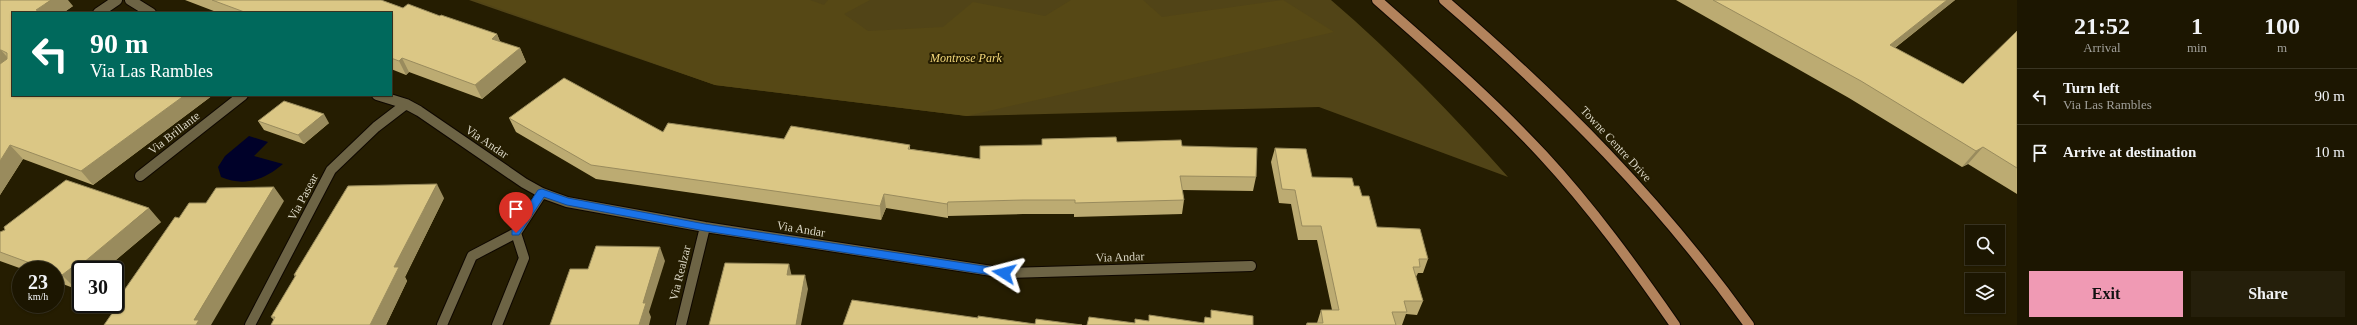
<!DOCTYPE html>
<html lang="en">
<head>
<meta charset="utf-8">
<style>
  :root { --surface:#1c1601; --page:#251f0b; --text:#f1f3f6; --muted:#a09f99; --line:#3a3523; --accent:#f09ab4 }
  body { margin:0; font-family:Georgia,serif; background:var(--page); color:var(--text); height:100vh; display:flex; flex-direction:column; font-size:15px; white-space:nowrap }
  * { box-sizing:border-box; margin:0 }
  p { font-size:13px; color:var(--muted) }
  .icon { flex:none; width:22px; height:22px; fill:none; stroke:currentColor; stroke-width:2; stroke-linecap:round; stroke-linejoin:round }
  .map { position:relative; flex:1; overflow:hidden }
  .details { display:flex; flex-direction:column; background:var(--surface); width:340px }
  .details>* { flex:none }
  .hud { position:absolute; left:12px; top:12px; width:380px; height:84px; border-radius:0px; box-shadow:0 1px 3px #0004,0 0 0 1px var(--line); background:#00695c; color:#fff; overflow:hidden }
  .tools { position:absolute; left:1965px; top:225px; display:grid; gap:8px }
  .tools a { display:grid; place-items:center; width:40px; height:40px; border-radius:0px; background:var(--surface); box-shadow:0 1px 3px #0004,0 0 0 1px var(--line); font-size:20px }
  .speed { position:absolute; left:12px; top:261px; display:flex; gap:8px; font-size:20px; font-weight:700; text-align:center }
  .speed>* { display:grid; place-content:center; width:52px; height:52px; border-radius:50%; background:var(--surface); box-shadow:0 1px 3px #0004,0 0 0 1px var(--line); line-height:1 }
  .speed small { font-size:10px; font-weight:400 }
  .speed .limit { border:2px solid #111; border-radius:6px; background:#fff; color:#111 }
  .pin { position:absolute; display:grid; place-items:center; width:34px; height:34px; color:#fff; margin:-41px -17px; border-radius:50% 50% 50% 0; rotate:-45deg; box-shadow:0 0 4px #0007 }
  .pin .icon { rotate:45deg }
  .me { position:absolute; width:44px; margin:-22px; rotate:279deg; stroke-linejoin:round; filter:drop-shadow(0 0 3px #0008) }
  .turn { display:flex; align-items:center; gap:14px; height:84px; padding:0 12px; font-size:18px }
  .turn .icon { width:52px; height:52px; stroke-width:2.5 }
  .turn b { display:block; font-size:28px; line-height:34px }
  .eta { display:flex; justify-content:space-evenly; align-items:center; height:68px; text-align:center }
  .eta b { font-size:24px; font-weight:600; line-height:28px }
  .button { display:flex; gap:8px; margin-top:auto; padding:8px 12px }
  .button a { flex:1; height:46px; border-radius:0px; background:var(--accent); color:#111; font-size:16px; font-weight:600; line-height:46px; text-align:center }
  .button a+a { background:var(--page); color:var(--text) }
  ul { padding:0; list-style:none }
  li { display:flex; align-items:center; gap:12px; height:56px; padding:0 12px; border-top:1px solid var(--line) }
  li div { flex:1 }
  li b { display:block; font-size:15px }
  li em { font-style:normal }
  main { display:flex; flex:1; min-height:0 }
  .map>svg:first-child { display:block }
  .green { fill:#514417 }
  .forest { fill:#564815 }
  .water { fill:#000129 }
  .lines { fill:none; stroke-linecap:round; stroke-linejoin:round }
  .minor-casing { stroke:#0e0700; stroke-width:12 }
  .major-casing { stroke:#0e0700; stroke-width:12 }
  .minor { stroke:#6d6445; stroke-width:10 }
  .major { stroke:#b2835c; stroke-width:10 }
  .wall { fill:#bcab72 }
  .shaded-wall { fill:#998b5d }
  .building { fill:#dbc785; stroke:#998b5d }
  .route { fill:#1a73e8; stroke:#114b97 }
  .labels { text-anchor:middle; dominant-baseline:central; stroke-width:4; stroke-linejoin:round; paint-order:stroke }
  .park-label { font-size:12px; font-style:italic; fill:#f3d779; stroke:#251d01 }
  .street-label { font-size:12px; fill:#dbd7c6; stroke:#251d01 }
</style>
</head>
<body>
<main>
<div class="map">
<svg width="2017" height="325" viewBox="0 0 2017 325">
  <rect width="100%" height="100%" fill="#251d01"/>
  <path class="green" d="M469,0H1331C1394,54 1453,115 1508,177L1319,107L967,116L715,85Z"/>
  <path class="forest" d="M475,0H810L824,5L828,0H870L844,14L868,31L943,27L973,2L1045,16L1071,0H1143L1162,17L1283,0L1334,32L967,116L715,85Z"/>
  <path class="water" d="M249,136L268,142L254,156L283,164C264,180 244,187 221,177L218,167L225,156Z"/>
  <g class="lines">
    <defs>
      <path id="minor" d="M130,0L151,13
        M98,13L117,0
        M377,95L406,104L419,111L524,183L542,193L567,202L705,227L1005,273L1251,266
        M140,176L243,95
        M250,325L331,170L376,127L406,104
        M442,325L472,256L516,233L542,193
        M497,325L524,258L516,233
        M681,325L705,227"/>
      <path id="major" d="M1377,0C1434,50 1492,100 1543,155C1592,208 1634,266 1675,325
        M1444,0C1560,100 1660,200 1749,325"/>
    </defs>
    <use href="#minor" class="minor-casing"/>
    <use href="#major" class="major-casing"/>
    <use href="#minor" class="minor"/>
    <use href="#major" class="major"/>
  </g>
  <path class="wall" d="M0,0L73,6L63,13H13L213,95L93,185L23,159L0,195Z
    M185,0H381L403,8L440,16L497,34L500,42L520,48L526,62L482,99L409,72L406,75L391,69V13H219Z
    M1676,0H1955L1895,48L1963,84L2017,31V194L1968,164L1962,167L1849,98Z
    M509,118L663,132L784,139L910,145V149L980,159L1042,145V139L1117,142L1182,146L1256,177L1253,191L1182,190L1184,200L1182,214L1074,217V214H1023L948,216V218L886,208L881,220L596,179L516,132Z
    M258,121L329,123L304,144L264,130Z
    M1275,148L1312,177L1354,186L1362,196L1377,227L1428,259L1423,273H1418L1416,277L1423,301L1417,315L1406,314L1402,325H1306L1307,323H1317L1321,310H1332L1317,240H1298L1291,204L1279,203L1271,162Z
    M444,198L405,277L407,281L386,325H271L274,320L271,317L295,277L294,275Z
    M161,222L104,270H81L76,289L55,281V270H25L0,261V232Z"/>
  <path class="shaded-wall" d="M51,0H68L73,6L63,13H39L36,10Z
    M1947,0H1955L1878,61L1890,45Z
    M497,34L503,48L492,39Z
    M520,48L526,62L482,99L475,85Z
    M0,50H1L13,64L0,72Z
    M402,58L409,72L406,75L399,61Z
    M185,95H213L93,185L81,171Z
    M324,114L329,123L304,144L298,135Z
    M10,145L23,159L0,195V161Z
    M1983,147L1968,164L1962,167L1976,151Z
    M437,184L444,198L405,277L407,281L386,325H370L394,267Z
    M274,187L284,201L211,325H196L194,320Z
    M884,194L886,208L881,220L880,206Z
    M948,202V218L947,204Z
    M149,208L161,222L104,270H89L83,263Z
    M660,247L665,261L649,312L651,317L649,325H639L643,303Z
    M79,262L87,270H81V285L76,289L62,275Z
    M789,264L792,277L787,275Z
    M805,275L808,289L801,325H796Z"/>
  <path class="building" d="M0,0H51L36,10L46,13H13V95H185L81,171L10,145L0,161V64L7,59V53L1,50H0Z
    M212,0H381L403,8L408,4L440,16L441,15L497,34L492,39L520,48L475,85L402,58L399,61L391,58V13H247Z
    M1713,0H1947L1890,45L1963,84L2017,31V168L1983,147L1976,151L1861,81Z
    M564,78L663,132L668,123L784,139L791,126L910,145L908,149L980,159V146L1042,145V139L1116,137L1117,142L1181,140L1182,146L1257,148L1256,177L1180,176L1184,200L1075,203V200H1023L948,202L947,204L884,194L880,206L591,165L509,118Z
    M284,101L324,114L298,135L258,121Z
    M1275,148L1306,149L1312,177L1352,178L1354,186H1359L1362,196H1369L1377,227L1420,229L1428,259H1419L1420,267H1413L1423,301H1404L1407,312H1392L1396,325H1307V323H1323L1321,310H1339L1321,226H1302L1295,190L1282,189Z
    M66,180L149,208L83,263L79,262L62,275L55,272V270H49L0,252V232L5,230L4,227Z
    M437,184L394,267H399L370,325H271L275,317H271L296,275H294L348,186Z
    M274,187L194,320H199L196,325H104L120,302H116L175,217L179,218L189,203H206L216,188Z
    M596,246L660,247L643,303H646L639,325H550L570,269H588Z
    M725,263L789,264L787,275H805L796,325H709Z
    M852,300L978,318V316L1035,324L1036,319L1082,325H843Z
    M1211,310L1253,316V325H1087L1089,317L1135,323V319L1149,321V315L1204,323L1205,317L1211,318Z"/>
  <path class="route" d="M542,189L568,198L705,224L1004,269L1009,273L1004,277L705,231L567,205L544,197L519,235H512V230L538,190Z"/>
  <g class="labels">
    <g class="park-label">
      <text x="966" y="58">Montrose Park</text>
    </g>
    <g class="street-label">
      <text transform="translate(174 133) rotate(-38)">Via Brillante</text>
      <text transform="translate(487 142) rotate(34)">Via Andar</text>
      <text transform="translate(1616 144) rotate(47)">Towne Centre Drive</text>
      <text transform="translate(303 197) rotate(-62)">Via Pasear</text>
      <text transform="translate(801 229) rotate(9)">Via Andar</text>
      <text transform="translate(1120 257) rotate(-2)">Via Andar</text>
      <text transform="translate(680 273) rotate(-76)">Via Realzar</text>
    </g>
  </g>
</svg>
<div class="tools">
<a><svg class="icon" aria-label="search" viewBox="0 0 24 24"><circle cx="10" cy="10" r="6"/><path d="M15 15l6 6"/></svg></a>
<a><svg class="icon" aria-label="layers" viewBox="0 0 24 24"><path d="M12 4l9 5-9 5-9-5zM3 14l9 5 9-5"/></svg></a>
</div>
<div class="speed"><div>23<small>km/h</small></div><div class="limit">30</div></div>
<div class="pin" style="left:516px;top:233px;background:#d93025"><svg class="icon" aria-label="arrive" viewBox="0 0 24 24"><path d="M6 21V4h12l-3 4 3 4H6"/></svg></div>
<svg class="me" style="left:1004px;top:273px" viewBox="-20 -20 40 40"><path d="M0-17L14 15 0 8-14 15z" fill="#1a73e8" stroke="#fff" stroke-width="4"/></svg>
<div class="hud">
<div class="turn"><svg class="icon" aria-label="left" viewBox="0 0 24 24"><path d="M17 20v-9H6M10 6l-5 5 5 5"/></svg><div><b>90 m</b>Via Las Rambles</div></div>
</div>
</div>
<section class="details">
<div class="eta">
<div><b>21:52</b><p>Arrival</p></div>
<div><b>1</b><p>min</p></div>
<div><b>100</b><p>m</p></div>
</div>
<ul>
<li><svg class="icon" aria-label="left" viewBox="0 0 24 24"><path d="M17 20v-9H6M10 6l-5 5 5 5"/></svg><div><b>Turn left</b><p>Via Las Rambles</p></div><em>90 m</em></li>
<li><svg class="icon" aria-label="arrive" viewBox="0 0 24 24"><path d="M6 21V4h12l-3 4 3 4H6"/></svg><div><b>Arrive at destination</b></div><em>10 m</em></li>
</ul>
<div class="button"><a>Exit</a><a>Share</a></div>
</section>
</main>
</body>
</html>
